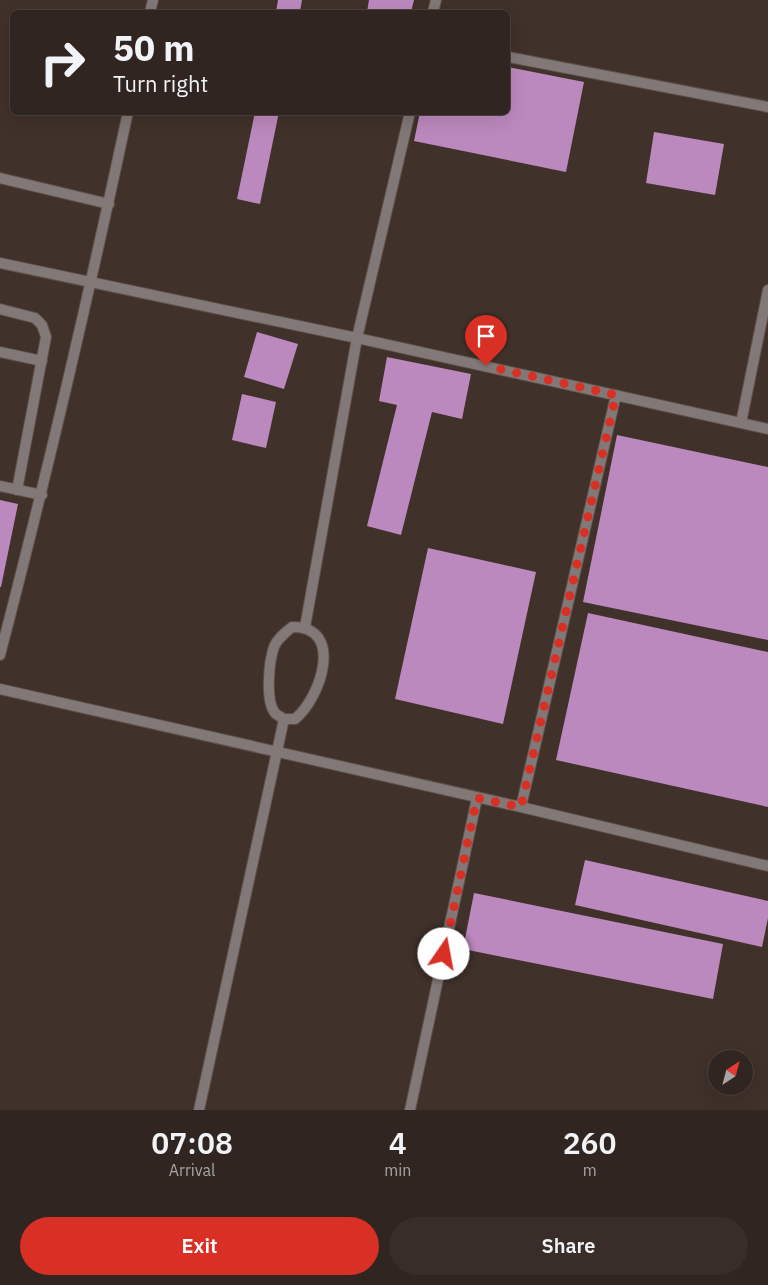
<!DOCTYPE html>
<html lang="en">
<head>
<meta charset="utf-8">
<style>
  :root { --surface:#302520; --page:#382d29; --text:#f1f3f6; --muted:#a8a5a5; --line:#4b423e; --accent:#d93025 }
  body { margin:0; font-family:"IBM Plex Sans",sans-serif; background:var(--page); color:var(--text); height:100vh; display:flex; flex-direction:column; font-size:19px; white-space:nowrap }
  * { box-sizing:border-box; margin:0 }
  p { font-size:16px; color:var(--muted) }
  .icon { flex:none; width:28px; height:28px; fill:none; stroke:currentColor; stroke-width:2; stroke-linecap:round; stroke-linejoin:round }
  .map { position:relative; height:1110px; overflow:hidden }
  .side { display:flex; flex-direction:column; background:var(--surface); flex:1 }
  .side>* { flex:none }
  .banner { position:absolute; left:10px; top:10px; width:500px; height:105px; border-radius:8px; box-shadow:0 5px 20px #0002,0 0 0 1px var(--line); background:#302520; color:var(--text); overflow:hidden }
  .needle { width:32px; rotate:36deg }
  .fabs { position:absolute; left:708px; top:1050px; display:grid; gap:10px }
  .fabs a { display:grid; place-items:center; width:45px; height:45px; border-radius:50%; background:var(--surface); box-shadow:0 5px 20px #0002,0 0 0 1px var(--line); font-size:25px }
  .pin { position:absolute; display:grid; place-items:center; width:42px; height:42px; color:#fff; margin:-51px -21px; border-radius:50% 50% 50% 0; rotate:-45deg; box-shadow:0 0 5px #0007 }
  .pin .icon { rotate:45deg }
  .me { position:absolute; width:55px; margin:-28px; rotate:12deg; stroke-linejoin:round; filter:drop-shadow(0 0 4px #0008) }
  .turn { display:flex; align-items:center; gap:18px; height:105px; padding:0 20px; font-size:22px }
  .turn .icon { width:65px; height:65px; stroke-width:2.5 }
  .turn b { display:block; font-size:35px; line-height:42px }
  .eta { display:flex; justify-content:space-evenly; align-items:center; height:85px; text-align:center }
  .eta b { font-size:30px; font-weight:600; line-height:35px }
  .button { display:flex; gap:10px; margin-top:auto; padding:10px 20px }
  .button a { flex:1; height:58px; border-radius:30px; background:var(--accent); color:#fff; font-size:20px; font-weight:600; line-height:58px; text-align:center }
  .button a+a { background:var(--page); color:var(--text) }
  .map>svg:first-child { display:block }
  .building { fill:#bc89be }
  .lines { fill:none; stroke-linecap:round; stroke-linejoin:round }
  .lane-casing { stroke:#5d4f48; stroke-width:12 }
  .lane { stroke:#817877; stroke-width:10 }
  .route { stroke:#d93025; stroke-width:9; stroke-dasharray:0 16.2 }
</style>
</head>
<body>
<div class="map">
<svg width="768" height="1110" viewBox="0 0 768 1110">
  <rect width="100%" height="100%" fill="#40312a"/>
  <path class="building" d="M278,0H302L300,12H276Z
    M369,0H414L411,12H367Z
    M508,67L584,82L566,172L414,141L420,112H508Z
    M255,112H279L260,204L237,199Z
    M654,132L724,144L715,195L646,183Z
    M257,332L298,344L284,389L244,377Z
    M387,357L471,374L462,419L432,412L401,535L367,526L397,405L379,401Z
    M242,394L276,402L266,448L232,440Z
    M617,435L768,467V640L583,602Z
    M0,500L18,504L1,587H0Z
    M428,548L536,572L503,724L395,699Z
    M588,613L768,652V807L556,760Z
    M585,860L768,901V918L762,947L575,905Z
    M474,893L723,944L713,999L463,949Z"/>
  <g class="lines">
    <defs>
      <path id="lane" d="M150,12L153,0
        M433,12L436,0
        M508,57L768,107
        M0,178L109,204
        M0,263L357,338L768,429
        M0,309L35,318L42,325L46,337L17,490
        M0,352L42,361
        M741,423L768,290
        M0,486L42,495
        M305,627L357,338L410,112
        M0,655C47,475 89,294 128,112
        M0,689L521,807L768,866
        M521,807L616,395
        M199,1110L284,719C281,717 277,715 275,713C265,701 269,661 274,647C277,639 285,633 292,627C345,626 321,698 295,719H284
        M410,1110L477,798"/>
    </defs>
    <use href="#lane" class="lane-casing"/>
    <use href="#lane" class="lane"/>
  </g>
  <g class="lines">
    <path class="route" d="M444,954L477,798L521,807L616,395L486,366"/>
  </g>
</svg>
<div class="fabs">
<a><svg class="needle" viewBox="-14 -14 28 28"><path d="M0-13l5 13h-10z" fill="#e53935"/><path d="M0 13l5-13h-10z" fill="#a8a5a5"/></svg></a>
</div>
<div class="pin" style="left:486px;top:366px;background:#d93025"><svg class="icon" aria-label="arrive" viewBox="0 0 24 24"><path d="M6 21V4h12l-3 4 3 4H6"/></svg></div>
<svg class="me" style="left:444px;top:954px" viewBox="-20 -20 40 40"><circle r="19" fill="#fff"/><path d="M0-13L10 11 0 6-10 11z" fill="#d93025"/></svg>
<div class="banner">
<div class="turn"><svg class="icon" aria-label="right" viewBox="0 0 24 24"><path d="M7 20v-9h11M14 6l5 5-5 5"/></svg><div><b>50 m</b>Turn right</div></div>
</div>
</div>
<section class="side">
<div class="eta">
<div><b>07:08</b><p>Arrival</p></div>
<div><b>4</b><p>min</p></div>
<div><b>260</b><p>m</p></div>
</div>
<div class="button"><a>Exit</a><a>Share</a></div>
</section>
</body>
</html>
